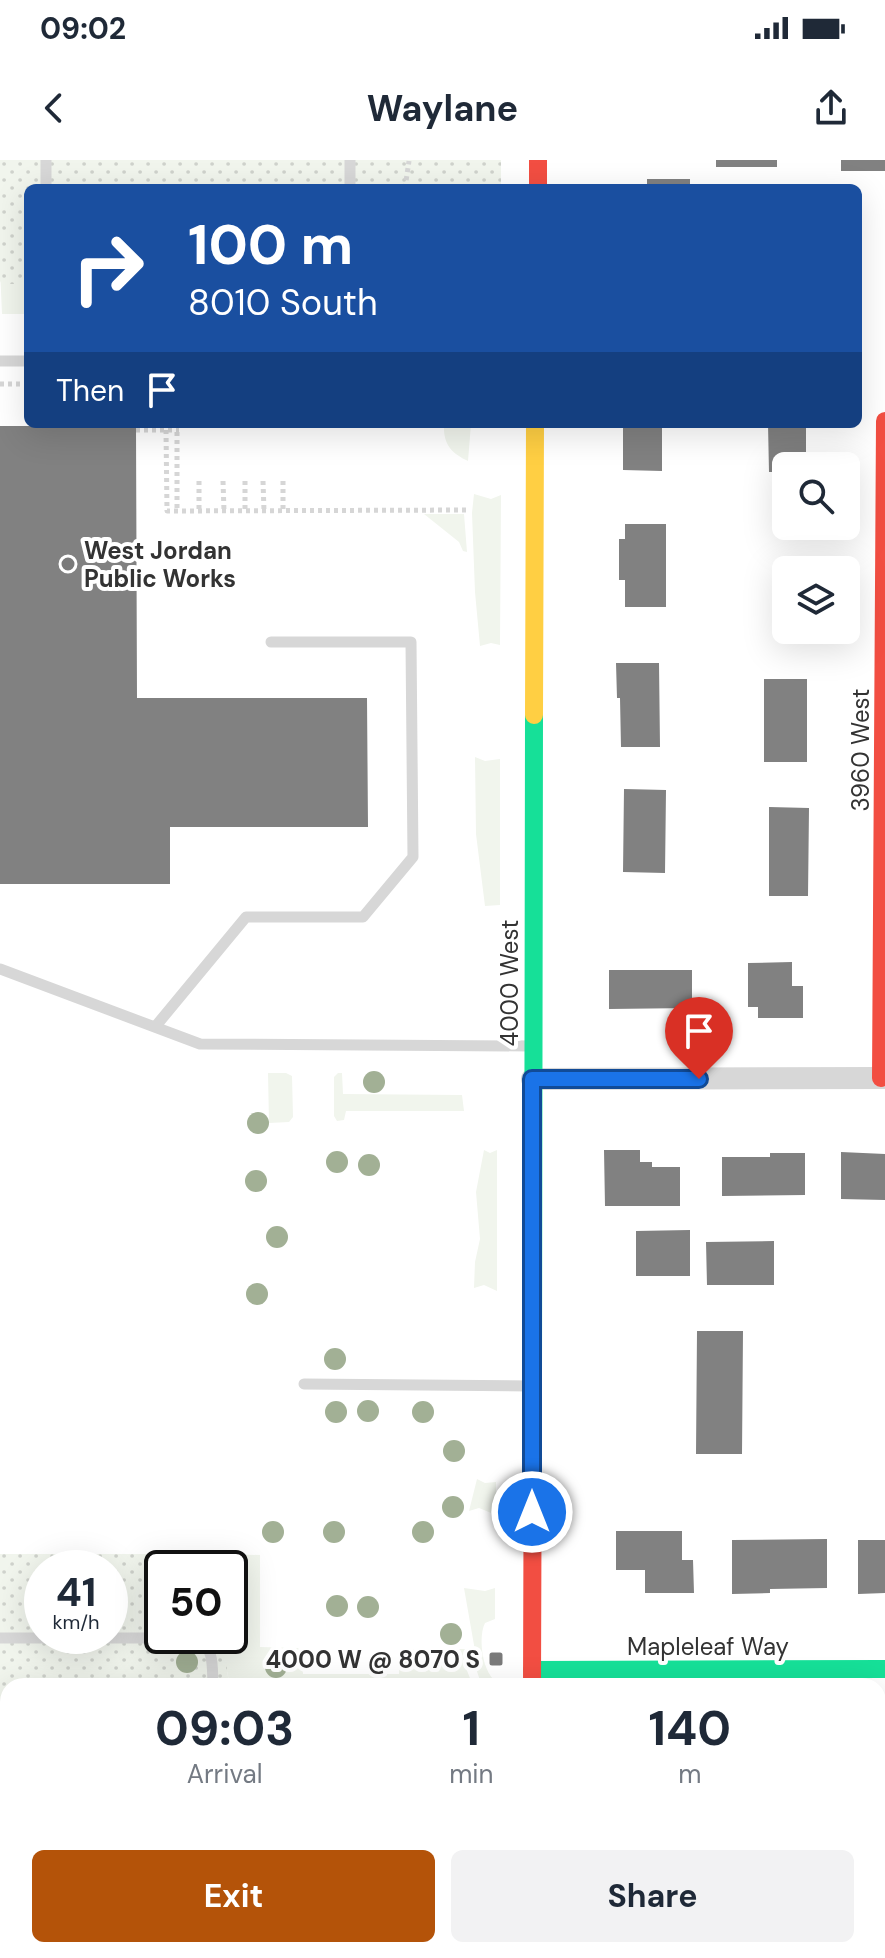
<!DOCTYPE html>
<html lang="en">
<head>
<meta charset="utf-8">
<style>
  :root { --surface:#fff; --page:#f2f2f3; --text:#1f2937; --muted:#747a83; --accent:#b45309 }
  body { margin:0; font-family:"DM Sans",sans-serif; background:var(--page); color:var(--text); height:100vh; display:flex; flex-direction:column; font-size:30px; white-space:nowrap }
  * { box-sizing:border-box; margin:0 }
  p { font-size:26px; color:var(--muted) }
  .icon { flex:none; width:44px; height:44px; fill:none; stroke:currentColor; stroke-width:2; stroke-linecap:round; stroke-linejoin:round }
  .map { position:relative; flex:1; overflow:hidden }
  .sheet { position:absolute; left:0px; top:1518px; width:886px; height:280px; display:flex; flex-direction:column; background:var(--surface); border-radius:24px 24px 0 0; box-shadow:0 8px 32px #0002 }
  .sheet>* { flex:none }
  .top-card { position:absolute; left:24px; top:24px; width:838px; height:244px; border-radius:12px; box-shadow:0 8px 32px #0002; background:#1a4fa0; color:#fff; overflow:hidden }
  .buttons { position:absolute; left:772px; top:292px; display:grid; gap:16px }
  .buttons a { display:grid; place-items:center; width:88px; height:88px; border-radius:12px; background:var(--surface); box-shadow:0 8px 32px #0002; font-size:40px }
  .speed { position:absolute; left:24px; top:1390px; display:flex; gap:16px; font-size:40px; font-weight:700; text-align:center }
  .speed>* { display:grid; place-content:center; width:104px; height:104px; border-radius:50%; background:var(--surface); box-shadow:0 8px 32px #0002; line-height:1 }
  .speed small { font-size:20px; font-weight:400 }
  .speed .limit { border:4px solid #111; border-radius:12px; background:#fff; color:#111 }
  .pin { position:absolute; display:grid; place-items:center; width:68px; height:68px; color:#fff; margin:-82px -34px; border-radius:50% 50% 50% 0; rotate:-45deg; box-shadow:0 0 8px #0007 }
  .pin .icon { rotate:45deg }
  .me { position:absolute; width:88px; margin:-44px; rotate:0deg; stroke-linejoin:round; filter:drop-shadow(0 0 6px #0008) }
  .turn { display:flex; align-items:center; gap:28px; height:168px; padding:0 32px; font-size:36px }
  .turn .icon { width:104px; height:104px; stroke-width:2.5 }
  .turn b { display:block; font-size:56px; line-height:68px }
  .then { display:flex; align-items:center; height:76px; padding:0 32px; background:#0003; gap:16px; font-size:30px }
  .eta { display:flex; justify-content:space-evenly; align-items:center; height:136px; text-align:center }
  .eta b { font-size:48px; font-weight:700; line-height:56px }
  .action { display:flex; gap:16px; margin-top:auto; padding:16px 32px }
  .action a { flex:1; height:92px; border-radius:12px; background:var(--accent); color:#fff; font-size:32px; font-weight:700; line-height:92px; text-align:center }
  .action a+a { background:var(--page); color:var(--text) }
  .status { display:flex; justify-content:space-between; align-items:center; height:56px; padding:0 40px; background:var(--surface); direction:ltr }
  .status svg { height:22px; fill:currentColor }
  header { display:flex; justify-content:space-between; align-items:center; height:104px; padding:0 32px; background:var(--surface); font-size:36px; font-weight:700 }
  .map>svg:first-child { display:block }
  .grass { fill:#f1f5ed }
  .park { fill:url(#park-dots); fill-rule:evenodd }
  .building { fill:#818181 }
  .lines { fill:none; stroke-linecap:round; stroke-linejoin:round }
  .path { stroke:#d6d6d6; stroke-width:5; stroke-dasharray:4 4; stroke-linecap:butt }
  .lane { stroke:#d7d7d7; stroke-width:11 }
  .street { stroke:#d7d7d7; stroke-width:22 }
  .fast { stroke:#16e098; stroke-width:18 }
  .slow { stroke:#ffcf43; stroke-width:18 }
  .jam { stroke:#f24e42; stroke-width:18 }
  .tree { fill:#a2b095 }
  .route-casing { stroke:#114b97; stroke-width:20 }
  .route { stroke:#1a73e8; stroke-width:14 }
  .poi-dot { fill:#7a7a7a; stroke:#fff; stroke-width:3 }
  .labels { text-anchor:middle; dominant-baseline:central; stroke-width:8; stroke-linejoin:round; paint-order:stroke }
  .poi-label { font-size:24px; font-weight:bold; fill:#333; stroke:#fff; text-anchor:start }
  .street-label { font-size:24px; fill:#333; stroke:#fff }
</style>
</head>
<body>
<div class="status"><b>09:02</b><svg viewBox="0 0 49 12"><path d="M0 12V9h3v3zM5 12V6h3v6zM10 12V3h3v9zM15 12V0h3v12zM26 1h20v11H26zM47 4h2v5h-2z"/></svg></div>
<header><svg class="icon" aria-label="back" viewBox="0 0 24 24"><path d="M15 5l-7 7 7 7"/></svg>Waylane<svg class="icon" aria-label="share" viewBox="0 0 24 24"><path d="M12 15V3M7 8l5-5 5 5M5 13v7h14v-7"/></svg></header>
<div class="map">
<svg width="885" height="1798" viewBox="0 0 885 1798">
  <defs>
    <pattern id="park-dots" width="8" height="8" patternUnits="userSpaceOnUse" patternTransform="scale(2)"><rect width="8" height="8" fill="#f1f5ed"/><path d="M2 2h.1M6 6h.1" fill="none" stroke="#cfd2cc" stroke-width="1.8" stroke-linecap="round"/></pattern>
  </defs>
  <rect width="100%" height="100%" fill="#fff"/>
  <path class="grass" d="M0,108L20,124H28V154H2Z
    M444,264H471L468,301C451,293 443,284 444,264Z
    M474,334L491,339L501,335L500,485L491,483L480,486L475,432L472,353Z
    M424,354H464L467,392L463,391L459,382Z
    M475,597L485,601L500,599V745L485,746L476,674Z
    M268,913H286L292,916L293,957L289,962L269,963Z
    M338,913H342L343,934L462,935L464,951H346L344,960L337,961L334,956V917Z
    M484,990L490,993L497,990V1131L484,1125L474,1128L475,1102L480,1079L476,1032Z
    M477,1319L485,1323L496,1322V1355L479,1348L469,1351Z
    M228,1394L260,1395V1487L298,1488L302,1494L303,1514H399L400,1493L403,1489H466V1508L473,1526H230L227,1511V1476H230Z
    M464,1428L485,1431L495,1428V1459L485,1463C478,1477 482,1509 494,1520L492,1526H482L473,1500L474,1485Z"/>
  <path class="park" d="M0,0H501V28H28V124H2L0,121Z
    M0,1394H228V1408H162V1476H227V1511L230,1526H8V1790H501V1798H0ZM42,1408H110V1476H42Z"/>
  <path class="building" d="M716,0H777V7H716Z
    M841,0H885V11H841Z
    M647,19H690V28H647Z
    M623,264H662V311L623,310Z
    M768,264H806V306H786V312H769Z
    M0,266H136L137,538H367L368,667H170V724H0Z
    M625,364H666V447H625V420H619V379H625Z
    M774,412H786V470H774Z
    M616,503H659L660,587H621L620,538H617Z
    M764,519H807V602H764Z
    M624,629L666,630L665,713L623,712Z
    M769,647L809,648L808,736H769Z
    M792,802V826H803V858H758V847H748V803Z
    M609,810H692V848L609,849Z
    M604,990H640V1002H652V1007H680V1046H605Z
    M841,992L885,994V1040L841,1039Z
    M770,993H805V1035L722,1036V997H770Z
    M690,1070V1116H636V1071Z
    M774,1081V1125H707L706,1082Z
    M697,1171H743L742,1294H696Z
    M616,1371H682V1400H693L694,1433H645V1410H616Z
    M827,1379V1428L770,1429V1433L732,1434V1380Z
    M858,1380H885V1433L858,1434Z
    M878,1588H885V1682H878Z
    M878,1752H885V1798H852L851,1790H878Z"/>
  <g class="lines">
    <path class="path" d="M405,28L409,1
      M0,224H28
      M177,264V350
      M136,270H179
      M166,270L167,351L468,350
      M199,321V350
      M223,321L224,351
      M245,321V351
      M263,321L264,351
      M283,321V351
      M0,1613H8"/>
    <path class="lane" d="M46,0V28
      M350,0V28
      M0,201H28
      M0,809L200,884L530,886
      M155,867L246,757H363L413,697L411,482H271
      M304,1224L531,1226
      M0,1478H197C215,1488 212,1507 213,1526
      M0,1560H8"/>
    <path class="street" d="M532,919L885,918
      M777,1798V1790"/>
    <path class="fast" d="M533,1214L534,555
      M532,1510L885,1509"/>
    <path class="slow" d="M534,555L535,264
      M532,1790V1798"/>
    <path class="jam" d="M538,0V28
      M881,918L885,261
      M532,1526L533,1214"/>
  </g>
  <g class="tree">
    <circle cx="374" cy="922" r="11"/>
    <circle cx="258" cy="963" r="11"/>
    <circle cx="337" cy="1002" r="11"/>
    <circle cx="369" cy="1005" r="11"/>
    <circle cx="256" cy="1021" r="11"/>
    <circle cx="277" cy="1077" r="11"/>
    <circle cx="257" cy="1134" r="11"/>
    <circle cx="335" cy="1199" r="11"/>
    <circle cx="368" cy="1251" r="11"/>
    <circle cx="336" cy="1252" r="11"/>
    <circle cx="423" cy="1252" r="11"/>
    <circle cx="454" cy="1291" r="11"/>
    <circle cx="453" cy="1347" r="11"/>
    <circle cx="273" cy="1372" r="11"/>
    <circle cx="334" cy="1372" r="11"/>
    <circle cx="423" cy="1372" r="11"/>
    <circle cx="337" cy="1446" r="11"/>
    <circle cx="368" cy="1447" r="11"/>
    <circle cx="451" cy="1474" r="11"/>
    <circle cx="187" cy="1502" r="11"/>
    <circle cx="276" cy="1507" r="11"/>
  </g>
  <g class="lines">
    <defs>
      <path id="route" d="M532,1352V919H699"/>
    </defs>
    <use href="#route" class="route-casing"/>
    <use href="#route" class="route"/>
  </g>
  <g class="poi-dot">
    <circle cx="68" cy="404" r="8"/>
    <rect x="488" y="1491" width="16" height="16" rx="4"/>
  </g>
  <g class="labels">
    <g class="poi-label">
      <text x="84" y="390">West Jordan<tspan x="84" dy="28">Public Works</tspan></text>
      <text x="480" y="1499" text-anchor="end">4000 W @ 8070 S</text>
    </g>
    <g class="street-label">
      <text transform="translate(860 590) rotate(-90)">3960 West</text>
      <text transform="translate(509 823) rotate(-90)">4000 West</text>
      <text x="708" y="1486">Mapleleaf Way</text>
    </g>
  </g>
</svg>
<div class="buttons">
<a><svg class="icon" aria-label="search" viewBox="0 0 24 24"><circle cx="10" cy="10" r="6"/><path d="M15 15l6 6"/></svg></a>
<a><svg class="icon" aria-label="layers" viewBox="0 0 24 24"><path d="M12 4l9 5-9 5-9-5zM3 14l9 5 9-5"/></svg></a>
</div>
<div class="speed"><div>41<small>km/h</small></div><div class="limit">50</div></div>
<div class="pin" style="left:699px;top:919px;background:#d93025"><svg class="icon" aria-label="arrive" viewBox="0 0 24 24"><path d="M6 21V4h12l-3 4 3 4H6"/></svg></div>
<svg class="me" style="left:532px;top:1352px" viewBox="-20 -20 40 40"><circle r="17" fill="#1a73e8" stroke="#fff" stroke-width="3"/><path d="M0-11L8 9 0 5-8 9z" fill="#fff"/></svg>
<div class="top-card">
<div class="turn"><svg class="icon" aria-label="right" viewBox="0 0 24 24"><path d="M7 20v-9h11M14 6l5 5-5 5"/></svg><div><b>100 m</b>8010 South</div></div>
<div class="then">Then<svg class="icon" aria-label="arrive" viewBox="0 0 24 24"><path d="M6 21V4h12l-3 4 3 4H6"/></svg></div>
</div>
<section class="sheet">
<div class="eta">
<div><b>09:03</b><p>Arrival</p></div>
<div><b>1</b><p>min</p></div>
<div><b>140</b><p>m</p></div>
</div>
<div class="action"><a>Exit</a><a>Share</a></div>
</section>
</div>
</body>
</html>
